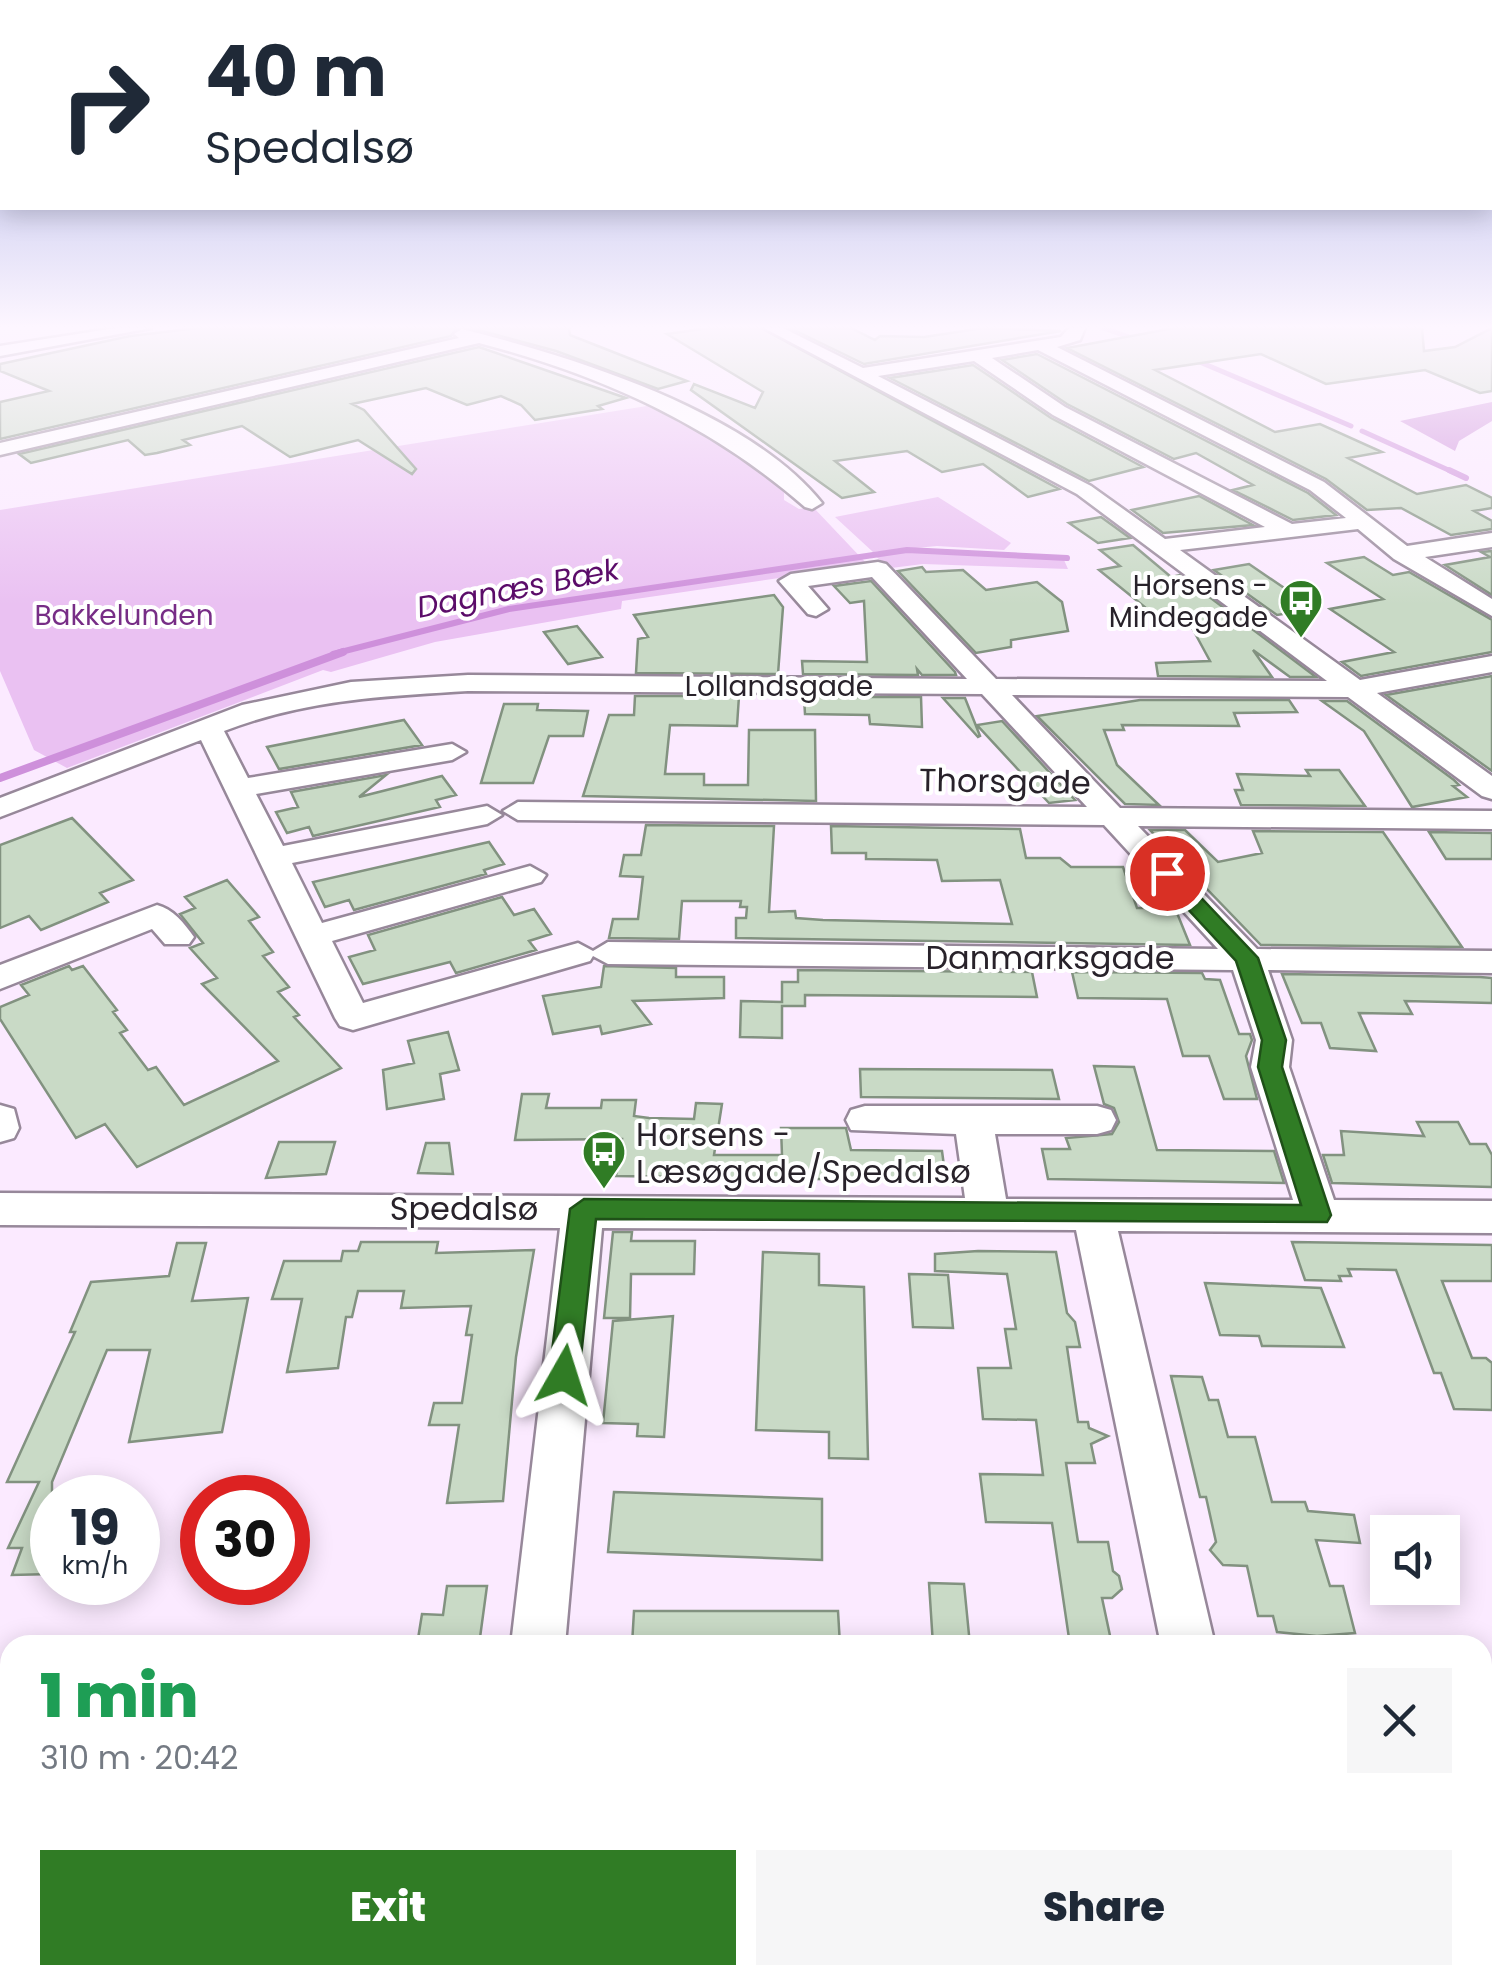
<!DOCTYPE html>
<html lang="en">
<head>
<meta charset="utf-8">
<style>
  :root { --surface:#fff; --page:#f6f6f7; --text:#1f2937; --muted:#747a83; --accent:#307c25 }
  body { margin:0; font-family:Poppins,sans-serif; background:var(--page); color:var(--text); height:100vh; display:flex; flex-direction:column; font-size:38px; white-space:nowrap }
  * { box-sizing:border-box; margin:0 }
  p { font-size:32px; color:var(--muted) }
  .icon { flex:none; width:55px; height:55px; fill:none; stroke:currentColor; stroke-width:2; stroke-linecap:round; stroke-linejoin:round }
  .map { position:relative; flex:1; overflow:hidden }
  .sheet { position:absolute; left:0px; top:1635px; width:1492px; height:350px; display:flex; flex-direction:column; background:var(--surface); border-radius:30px 30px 0 0; box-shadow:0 5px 25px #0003 }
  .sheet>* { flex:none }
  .hud { position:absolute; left:0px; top:0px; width:1492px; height:210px; box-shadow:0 5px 25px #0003; background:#fff; color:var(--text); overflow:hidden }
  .fabs { position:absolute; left:1370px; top:1515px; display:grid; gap:20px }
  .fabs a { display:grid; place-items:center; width:90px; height:90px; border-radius:0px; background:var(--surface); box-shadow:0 5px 25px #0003; font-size:50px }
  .speed { position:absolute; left:30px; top:1475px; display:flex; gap:20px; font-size:50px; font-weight:700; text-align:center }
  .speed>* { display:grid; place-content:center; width:130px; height:130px; border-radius:50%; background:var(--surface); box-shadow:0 5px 25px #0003; line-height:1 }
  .speed small { font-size:25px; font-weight:400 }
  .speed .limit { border:15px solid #d22; background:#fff; color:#111 }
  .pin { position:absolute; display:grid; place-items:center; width:85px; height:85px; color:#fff; margin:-42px; border:5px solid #fff; border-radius:50%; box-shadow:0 2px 10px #0007 }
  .me { position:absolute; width:110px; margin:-55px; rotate:6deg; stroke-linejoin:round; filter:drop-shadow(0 0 8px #0008) }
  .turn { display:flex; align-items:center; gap:35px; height:210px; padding:0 40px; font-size:45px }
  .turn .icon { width:130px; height:130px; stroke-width:2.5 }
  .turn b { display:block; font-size:70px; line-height:85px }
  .round { display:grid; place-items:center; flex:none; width:105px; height:105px; border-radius:0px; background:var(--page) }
  .head { display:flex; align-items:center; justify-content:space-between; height:170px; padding:0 40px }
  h1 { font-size:60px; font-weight:800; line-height:75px; color:#1e9e55 }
  .button { display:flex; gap:20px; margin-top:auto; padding:20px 40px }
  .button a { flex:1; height:115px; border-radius:0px; background:var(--accent); color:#fff; font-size:40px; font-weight:800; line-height:115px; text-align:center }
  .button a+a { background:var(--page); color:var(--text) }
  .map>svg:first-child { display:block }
  .green { fill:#eac1f2 }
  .water { fill:#ce90db }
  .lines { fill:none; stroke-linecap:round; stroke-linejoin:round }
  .stream-far2 { stroke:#ce90db; stroke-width:5 }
  .stream-far1 { stroke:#ce90db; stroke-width:6 }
  .stream { stroke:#ce90db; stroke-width:8 }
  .building { fill:#c9dac6; stroke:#829280; stroke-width:2.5 }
  .minor-casing { stroke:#97889a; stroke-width:5 }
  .minor { fill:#fff; fill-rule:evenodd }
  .route { fill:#307c25; stroke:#1f5118; stroke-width:2.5 }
  .labels { text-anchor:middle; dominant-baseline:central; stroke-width:8; stroke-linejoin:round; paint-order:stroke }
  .far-poi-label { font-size:28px; fill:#28222a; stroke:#fff; text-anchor:end }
  .far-park-label { font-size:28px; fill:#772d86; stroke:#fff }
  .far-street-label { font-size:28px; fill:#28222a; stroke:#fff }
  .far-water-label { font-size:30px; font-style:italic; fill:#5b0c69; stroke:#fff }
  .street-label { font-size:32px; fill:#28222a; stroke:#fff }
  .poi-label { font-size:32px; fill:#28222a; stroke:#fff; text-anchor:start }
</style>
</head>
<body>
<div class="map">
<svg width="1492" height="1985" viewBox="0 0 1492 1985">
  <rect width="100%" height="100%" fill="#fbeaff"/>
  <path class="green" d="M653,405L687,420L784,486V500L799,509L813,507L868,565L622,601L621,609L435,642L331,672L323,670L67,768L34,750L0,671V510Z
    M938,497L1011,543L1004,550L937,546L873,552L835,517Z
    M915,551L1064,560L1068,569L923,564L891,568L875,556Z"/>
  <path class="water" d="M1492,402V421L1459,441L1455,451L1400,421Z"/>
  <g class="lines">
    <path class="stream-far2" d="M1103,328L1138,340
      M1195,360L1351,426
      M1362,431L1455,473"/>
    <path class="stream-far1" d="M1449,470L1466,478
      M333,654L509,609L907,550L1067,558"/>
    <path class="stream" d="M0,778L343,652"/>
  </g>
  <path class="building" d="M198,328H457L451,336L0,439V402L49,391L0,371V364L130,336Z
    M471,328H569L570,335L687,381L658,389L556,351Z
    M709,328H761L1059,489L1028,497L983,464L942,472L907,451L835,461L874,492L842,498L691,390L694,384L755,408L763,392L667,334Z
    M790,328H851L875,340L880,336L924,337L983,328L1061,331L864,364Z
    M1174,328H1422L1424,351L1455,347L1492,328V391L1480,393L1425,370L1326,384L1261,354L1155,370L1275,432L1320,424L1382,452L1348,458L1417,494L1466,485L1492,498V508L1474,511L1492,521V529L1451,535L1401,508L1367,510L1326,479L1067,348Z
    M479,347L626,398L598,406L602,409L535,420L521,405L501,396L467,405L426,388L352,404L364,410L416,469L412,474L358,440L290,457L242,426L183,440L190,445L157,453L145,455L128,440L31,463L19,454Z
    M1037,354L1308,493L1336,515L1293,520L1233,490L1253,485L1196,453L1174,459L1067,404L1002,360Z
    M973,365L1051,418L1143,467L1089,481L890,378Z
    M1199,496L1253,525L1163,533L1132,510Z
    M1101,517L1130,538L1098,543L1069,523Z
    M1133,545L1171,577L1180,575L1316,677H1290L1253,650L1272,677L1158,676L1156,663L1210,661L1184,613L1157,617L1099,570L1120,566L1100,550Z
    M1492,551V595L1445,565L1490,557L1481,552Z
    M1364,557L1393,575L1409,572L1492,620V652L1361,676L1342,662L1394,652L1330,609L1383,599L1327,563Z
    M1249,564L1315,609L1277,615L1214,570Z
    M922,567L926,572L963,570L986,590L1037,582L1062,602L1068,631L1011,640V647L976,653L898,571Z
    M871,581L955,672L956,675H922L917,669L918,675L803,674L802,661L867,662L864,601L850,603L834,586Z
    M774,595L783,607L778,674L636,673L638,639L648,637L634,615Z
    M577,626L602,657L568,664L544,632Z
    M1492,676V771L1386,695Z
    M635,696H739L737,726L670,725L665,774H704V785H748L749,730H815L816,801L583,796L609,715H634Z
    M804,697H921L922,727L870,724L869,715L805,714Z
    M943,698H965L980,736L978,737Z
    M1140,700H1289L1297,712L1234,713L1239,726L1122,725L1124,730H1104L1117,765L1159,805L1125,804L1037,716Z
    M1322,701H1347L1454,780L1459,785L1453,786L1467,797L1412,807L1364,731Z
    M504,704H538L537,710L588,711L583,736H549L533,783H481Z
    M404,720L422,745L279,769L267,747Z
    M1002,721L1075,800L1049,803L977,725Z
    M1306,770H1339L1365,806L1241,805L1235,790H1243L1237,774L1310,776Z
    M386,775L359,797L442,776L456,795L436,800L440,807L313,836L309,827L287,833L276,812L298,807L291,792Z
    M72,818L133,880L100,893L108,902L41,930L29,916L0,928V845Z
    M646,825L774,826L769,912L795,911L796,918L823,920L1012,924L1000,880L942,881L937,860L866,859V853H832L831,826L1020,829L1026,858H1060L1071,867H1123L1137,908H1175L1190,945L736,938V918H746L747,907H740L741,901H682L679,939L609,938L613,919H638L643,877L620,876L624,855H641Z
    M1150,830H1185L1218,862L1262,853L1253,831L1383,832L1462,947L1261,945Z
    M1429,832L1492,833V859H1446Z
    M489,842L504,864L484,870L486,874L354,910L349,900L325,907L313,882Z
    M227,880L259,917L249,921L273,952L263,956L289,987L278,992L299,1015L294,1017L341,1068L137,1167L105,1124L76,1138L0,1019V1007L29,995L21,985L69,966L72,970L83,966L117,1010L113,1012L127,1030L120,1033L148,1070L156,1067L184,1105L278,1061L202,984L217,978L190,948L203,943L180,914L195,908L185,897Z
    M502,897L514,915L534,909L551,934L529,941L536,950L456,973L450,962L363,984L349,957L375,950L368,935Z
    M604,966L676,968V977H724V998L633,1001L651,1024L602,1034L600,1026L553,1034L543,996L601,987Z
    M798,970L1032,972L1037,997L805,995V1006H782V1038L740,1037L741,1001L782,1002V982H798Z
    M1072,972L1202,973L1205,979L1220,980L1239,1034H1250L1252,1040L1246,1056L1257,1099H1224L1209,1056H1183L1167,999L1078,998Z
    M1282,974L1480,977L1492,978V1003L1405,1001L1412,1014L1359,1013L1376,1051L1330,1048L1321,1023H1302Z
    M448,1032L459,1070L440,1074L444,1099L387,1109L383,1070L414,1063L408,1041Z
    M1094,1066L1134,1067L1157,1150L1274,1151L1284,1183L1048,1179L1042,1149H1070L1066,1138L1112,1134L1119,1122L1114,1108L1104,1104Z
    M860,1069L1052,1070L1059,1099L861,1097Z
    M522,1094H549L546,1108H601L602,1100H636L634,1116L649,1118L694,1119L696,1103L722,1104L714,1155H782L781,1128H846L851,1150L942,1151L946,1181L616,1176L622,1139L515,1140Z
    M1417,1122H1458L1470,1144H1486L1492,1155V1187L1332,1183L1323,1155H1344L1341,1131L1424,1136Z
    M279,1142H335L326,1174L266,1178Z
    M426,1143H449L453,1174L418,1173Z
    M613,1232H632L631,1241H695L694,1274H631L630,1318H604Z
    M361,1242H438L436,1253L534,1250L516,1357L503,1501L447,1503L459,1425H429L434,1403H462L472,1335H466L471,1306L401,1308L404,1291H358L352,1317H346L338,1368L287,1372L302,1299H272L284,1261H341L343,1251H358Z
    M1292,1242L1492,1245V1281H1442L1472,1358H1486L1492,1363V1410L1454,1409L1441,1373H1434L1396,1270L1348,1269L1351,1276H1339L1341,1281L1305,1280Z
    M177,1243H206L192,1301L248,1298L222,1432L129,1442L150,1350H107L52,1482V1574L12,1575L22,1548H8L39,1482H7L75,1332H70L91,1282L169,1276Z
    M978,1251L1056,1252L1067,1313L1075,1322L1080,1347H1067L1078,1422H1088L1089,1428L1108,1436L1091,1444L1095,1463H1066L1078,1542H1108L1113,1571L1119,1576L1122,1589L1112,1598H1102L1112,1645H1070L1052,1523L986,1522L980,1474L1043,1475L1036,1420L983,1419L978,1368H1011L1005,1329H1016L1007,1274L935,1271V1254Z
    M763,1252L819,1254V1285L864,1287L868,1459L829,1458V1432L756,1430Z
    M909,1274L948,1275L953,1328L913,1327Z
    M1205,1283L1321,1288L1344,1347L1262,1346L1259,1336L1220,1335Z
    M673,1316L664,1437L637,1436L638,1424L603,1423L613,1321Z
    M1171,1376L1202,1377L1209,1400H1218L1228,1437H1255L1272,1502H1305L1308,1511L1354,1515L1360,1543L1316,1540L1330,1586H1343L1355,1633L1317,1636L1277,1632L1273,1616H1258L1247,1566L1223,1565L1210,1550L1216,1542L1206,1497H1200Z
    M614,1492L822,1499V1560L608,1552Z
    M929,1583L964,1584L970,1645H933Z
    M447,1586H487L479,1645H417L422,1614L443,1615Z
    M634,1611H838L840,1645H632Z"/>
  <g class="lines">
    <defs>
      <path id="minor" d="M116,328H151L0,356V346Z
        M764,328H783L863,368L1061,337L1069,328H1085L1080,340L1057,347L1324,482L1407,546L1492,533V547L1425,557L1492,599V616L1394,559L1358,529L1180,550L1360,680L1492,656V672L1377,693L1492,776V799L1482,796L1348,697L1012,695L1120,808L1492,811V829L1138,826L1257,949L1492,951V973L1268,970L1292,1040L1289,1067L1334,1200L1492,1201V1233L1118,1231L1215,1645H1161L1076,1230L602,1228L565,1645H511L560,1228L0,1225V1193L965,1198L956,1134L851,1130L846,1120L851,1110L865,1106H1097L1111,1110L1116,1120L1111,1130L1097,1134H995L1006,1199L1293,1200L1251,1067L1256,1040L1233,970L608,964L593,956L590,961L353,1030L340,1026L335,1018L201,740L0,817V798L242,705L351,682L468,675L967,679L872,577L808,586L828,609L816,616L808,614L779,581L791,574L878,562L886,564L996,679L1327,681L1077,494ZM1038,350L1310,490L1346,518L1292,524L1065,407L992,358ZM974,361L1053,415L1265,527L1165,539L1091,486L878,376ZM468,691L982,694L1087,807L518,802L503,811L518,820L1104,825L1218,949L608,942L593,951L578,943L363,1003L332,941L541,882L546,875L530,866L322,923L292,863L487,824L502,815L487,806L283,846L256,794L452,760L466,752L452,744L248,778L224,731C303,700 384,696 468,691Z
        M462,329C573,357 747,410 822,503L812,509L805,507C710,424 601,375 479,343L0,455V443L459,338L454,334Z
        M157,905C173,909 184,923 194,937L189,944H165L152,929L0,989V965Z
        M0,1105L14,1109L19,1128L14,1138L0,1142Z
        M471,1975H535L534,1985H470Z
        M1228,1975H1292L1294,1985H1230Z"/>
    </defs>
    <use href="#minor" class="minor-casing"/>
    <use href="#minor" class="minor"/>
  </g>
  <linearGradient id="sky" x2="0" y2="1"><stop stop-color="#9da6e3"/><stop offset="0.54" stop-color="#fdf6ff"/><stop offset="1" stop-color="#fdf6ff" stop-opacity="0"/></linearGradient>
  <rect width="1492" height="605" fill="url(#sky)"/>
  <path class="route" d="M1167,867L1174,869L1258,958L1286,1040L1282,1067L1331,1215L1327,1222L596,1219L579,1375L575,1384L564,1388L553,1384L549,1375L570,1209L584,1199L1301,1205L1258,1067L1262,1040L1236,961L1159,878L1156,873Z"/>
  <defs>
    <symbol id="bus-pin" viewBox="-11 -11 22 30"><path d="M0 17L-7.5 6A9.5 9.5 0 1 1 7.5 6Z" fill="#307c25" stroke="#fff"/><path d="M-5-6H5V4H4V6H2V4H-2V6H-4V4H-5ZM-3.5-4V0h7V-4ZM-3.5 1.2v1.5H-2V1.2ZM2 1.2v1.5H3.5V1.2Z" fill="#fff"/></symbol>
  </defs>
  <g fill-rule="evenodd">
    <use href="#bus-pin" x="1276" y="576" width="50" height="68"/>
    <use href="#bus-pin" x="579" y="1127" width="50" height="68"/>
  </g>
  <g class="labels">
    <g class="far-poi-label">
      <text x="1268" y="585">Horsens -<tspan x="1268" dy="32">Mindegade</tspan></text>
    </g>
    <g class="far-park-label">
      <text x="124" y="615">Bakkelunden</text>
    </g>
    <g class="far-street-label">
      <text x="779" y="686">Lollandsgade</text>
    </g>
    <g class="far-water-label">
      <text transform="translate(518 588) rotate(-11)">Dagnæs Bæk</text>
    </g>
    <g class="street-label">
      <text transform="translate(1005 781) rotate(1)">Thorsgade</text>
      <text x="1050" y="957">Danmarksgade</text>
      <text x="464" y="1208">Spedalsø</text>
    </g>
    <g class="poi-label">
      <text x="636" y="1134">Horsens -<tspan x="636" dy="37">Læsøgade/Spedalsø</tspan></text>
    </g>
  </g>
</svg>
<div class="fabs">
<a><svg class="icon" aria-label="sound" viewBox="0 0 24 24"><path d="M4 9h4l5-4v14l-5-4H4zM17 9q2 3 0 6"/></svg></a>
</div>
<div class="speed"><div>19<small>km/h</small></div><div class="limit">30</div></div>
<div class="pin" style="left:1167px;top:873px;background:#d93025"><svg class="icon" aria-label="arrive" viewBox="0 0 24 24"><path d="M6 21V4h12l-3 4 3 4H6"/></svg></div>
<svg class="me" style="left:564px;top:1375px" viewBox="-20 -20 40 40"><path d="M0-17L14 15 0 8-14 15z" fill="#307c25" stroke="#fff" stroke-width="4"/></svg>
<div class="hud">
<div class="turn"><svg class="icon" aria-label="right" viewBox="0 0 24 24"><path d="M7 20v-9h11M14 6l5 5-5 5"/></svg><div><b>40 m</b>Spedalsø</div></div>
</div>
<section class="sheet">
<div class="head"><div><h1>1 min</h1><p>310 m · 20:42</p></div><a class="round"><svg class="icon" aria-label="close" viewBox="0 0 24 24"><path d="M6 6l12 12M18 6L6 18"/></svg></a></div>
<div class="button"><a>Exit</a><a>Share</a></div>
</section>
</div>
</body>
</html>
